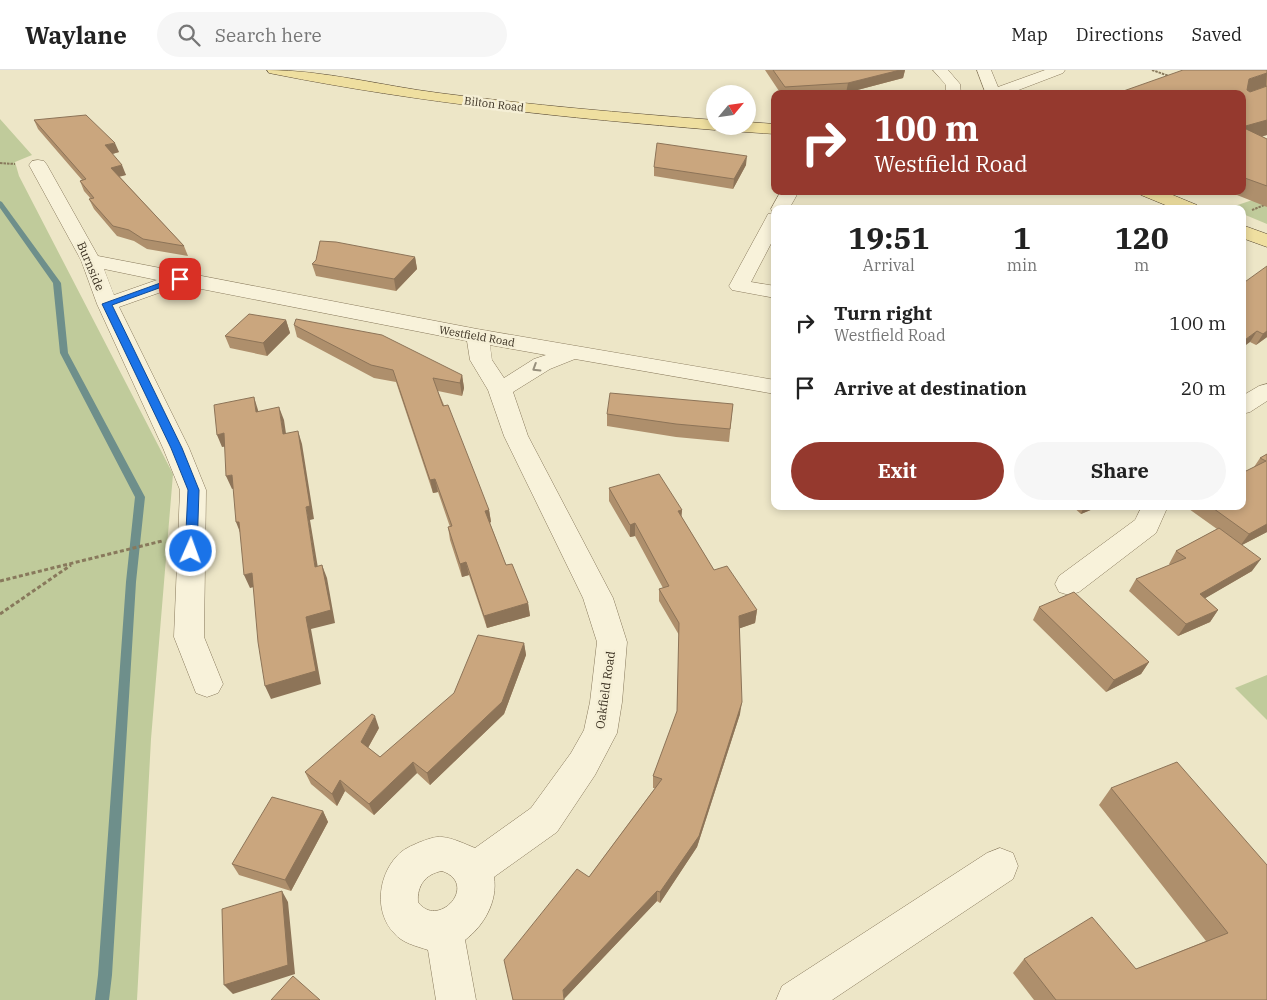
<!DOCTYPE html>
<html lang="en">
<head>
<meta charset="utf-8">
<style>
  :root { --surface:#fff; --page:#f6f6f6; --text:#222; --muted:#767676; --line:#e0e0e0; --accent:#95392e }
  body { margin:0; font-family:"IBM Plex Serif",serif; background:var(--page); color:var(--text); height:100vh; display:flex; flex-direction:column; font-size:19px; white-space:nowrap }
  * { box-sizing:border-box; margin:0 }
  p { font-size:16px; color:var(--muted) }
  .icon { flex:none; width:28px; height:28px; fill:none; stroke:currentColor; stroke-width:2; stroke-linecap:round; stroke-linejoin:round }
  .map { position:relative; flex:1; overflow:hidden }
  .details { position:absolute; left:771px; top:135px; width:475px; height:305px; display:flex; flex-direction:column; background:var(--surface); border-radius:10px; box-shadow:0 2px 8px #0003 }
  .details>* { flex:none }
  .guide { position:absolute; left:771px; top:20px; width:475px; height:105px; border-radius:10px; box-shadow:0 2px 8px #0003; background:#95392e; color:#fff; overflow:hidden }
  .needle { width:32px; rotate:61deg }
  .buttons { position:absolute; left:706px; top:15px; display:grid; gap:10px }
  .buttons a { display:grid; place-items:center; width:50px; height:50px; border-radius:50%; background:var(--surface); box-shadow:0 2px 8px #0003; font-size:25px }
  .pin { position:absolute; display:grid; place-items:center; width:42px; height:42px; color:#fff; margin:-21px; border-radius:10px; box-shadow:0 2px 8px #0006 }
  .me { position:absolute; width:55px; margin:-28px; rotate:2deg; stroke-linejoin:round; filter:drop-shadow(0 0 4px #0008) }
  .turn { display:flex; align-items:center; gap:18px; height:105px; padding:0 20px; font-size:22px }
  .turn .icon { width:65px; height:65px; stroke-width:2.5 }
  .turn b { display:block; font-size:35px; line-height:42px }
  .eta { display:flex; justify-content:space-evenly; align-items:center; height:85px; text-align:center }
  .eta b { font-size:30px; font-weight:800; line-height:35px }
  .cta { display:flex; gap:10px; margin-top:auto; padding:10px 20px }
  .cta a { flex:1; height:58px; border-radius:30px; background:var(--accent); color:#fff; font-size:20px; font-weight:800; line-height:58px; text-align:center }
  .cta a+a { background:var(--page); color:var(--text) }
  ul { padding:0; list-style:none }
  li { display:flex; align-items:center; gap:15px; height:65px; padding:0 20px }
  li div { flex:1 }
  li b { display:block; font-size:19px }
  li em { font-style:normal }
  header { display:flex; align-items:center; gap:30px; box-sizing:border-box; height:70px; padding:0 25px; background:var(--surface); border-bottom:1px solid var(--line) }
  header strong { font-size:24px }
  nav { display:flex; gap:28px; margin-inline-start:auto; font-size:18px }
  .search { width:350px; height:45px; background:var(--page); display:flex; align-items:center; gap:12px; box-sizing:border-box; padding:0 18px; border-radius:28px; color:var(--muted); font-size:19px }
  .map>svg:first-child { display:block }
  .green { fill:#c0cb9b }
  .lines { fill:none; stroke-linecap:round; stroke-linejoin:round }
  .stream { fill:#6e8f8b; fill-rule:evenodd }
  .minor-casing { stroke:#88795c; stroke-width:1 }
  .major-casing { stroke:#564630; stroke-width:1 }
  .path-far1 { stroke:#88795c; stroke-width:2; stroke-dasharray:2.5 1; stroke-linecap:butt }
  .path { stroke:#88795c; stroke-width:3; stroke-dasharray:4 2.5; stroke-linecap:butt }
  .minor { fill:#f8f2da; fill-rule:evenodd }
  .major { fill:#efdfa0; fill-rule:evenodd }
  .wall { fill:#ae8f6c }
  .shaded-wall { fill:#8d7458 }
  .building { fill:#caa67e; stroke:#8d7458 }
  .oneway { stroke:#98907d }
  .route { fill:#1a73e8; stroke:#114b97 }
  .labels { text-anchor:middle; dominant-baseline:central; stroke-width:5; stroke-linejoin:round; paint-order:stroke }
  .far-street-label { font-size:11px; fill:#392f20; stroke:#f5efd6 }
  .street-label { font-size:12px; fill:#392f20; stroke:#f5efd6 }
</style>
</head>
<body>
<header>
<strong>Waylane</strong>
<div class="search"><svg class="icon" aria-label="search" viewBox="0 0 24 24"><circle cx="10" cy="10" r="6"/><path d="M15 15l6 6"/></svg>Search here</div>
<nav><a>Map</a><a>Directions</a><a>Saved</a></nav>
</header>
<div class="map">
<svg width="1267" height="930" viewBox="0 0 1267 930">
  <rect width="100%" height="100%" fill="#ede6c7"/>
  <path class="green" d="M0,49L32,85L15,92L19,106L173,404L151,669L137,930H0Z
    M1267,125V154L1243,144L1242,139L1229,138Z
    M1267,605V650L1235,618Z"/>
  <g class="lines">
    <path class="stream" d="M0,131L2,132L61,213L68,283L145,427L136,512L112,905L109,930H95L98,905L126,512L135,427L60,283L53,213L0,138Z"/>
    <defs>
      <path id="minor" d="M933,0H948L960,14L961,24H946V15Z
        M977,0H991L998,17L1045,0H1065L1063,3L1008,24H986Z
        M38,90L44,91L47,95L98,186L477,259L775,310V324L575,289L550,299L513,322L528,366L613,528L627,572L622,632L617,663L595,705L557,762L494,807C498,831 484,856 465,870L476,930H436L428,880C416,876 402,873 394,863C374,842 378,806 397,786C403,779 411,776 420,772C426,770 435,766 442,767C453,768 465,774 475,778L531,738L571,683L584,660L590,632L597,572L583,528L504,366L488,320L470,290L467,271L181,215L119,237L189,378L206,420L204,567L223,614L218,623L207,627L196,623L174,567L180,420L163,378L97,234L81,190L29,95L32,91ZM104,199L157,210L114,225ZM490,275L546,285L534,289L504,308L492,290ZM442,801C480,814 438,860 418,832C417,816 425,804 442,801Z
        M781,121H799L789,139H775V166L751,212L775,216V228L732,220L729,216L766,148L768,144L773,143L771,139Z
        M1267,314V331L1250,342L1242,344V326L1259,316Z
        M1142,436H1168L1156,463L1079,522L1069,525L1059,522L1055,514L1059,506L1135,450Z
        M1000,778L1013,783L1018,796L1013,809L832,930H776L782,916L987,783Z"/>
      <path id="major" d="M267,0C324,0 383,16 439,23C531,35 623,43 715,50V56H722L715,60C567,48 420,33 274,4L269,3Z
        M748,52L775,54V64L730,61L724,59L722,56H748Z
        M1138,121H1163L1197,135L1200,139H1175L1141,125Z
        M1242,155L1267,164V177L1242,168Z"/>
    </defs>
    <use href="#minor" class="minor-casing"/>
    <use href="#major" class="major-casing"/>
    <path class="path-far1" d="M1152,0L1169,6
      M0,93L15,94
      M1252,140L1267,134"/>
    <path class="path" d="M0,511L162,471
      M0,544L71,495"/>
    <use href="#minor" class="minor"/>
    <use href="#major" class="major"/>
  </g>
  <path class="wall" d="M765,0H905L903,8L846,23L833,24H781Z
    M1267,0V65L1262,66L1267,69V137L1227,121H1242V24Z
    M34,50L119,82L112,84L126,105L119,106L184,176L188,186L147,179L134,171L117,166L94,139L89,129H91L84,121L80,111L82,110L38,59Z
    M746,95L733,119L654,106V97Z
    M415,187L417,199L396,221L316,206L312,194Z
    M1267,196V267L1256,275L1250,272Z
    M286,250L290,263L267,286L230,278L225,266Z
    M294,255L462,305L464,318L462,326L438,321L489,440L491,452L490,453L506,495L528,533L530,546L487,558L469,505L462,507L450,470L448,457H450L438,422L433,423L396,312L374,308L297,267Z
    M733,334L729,372L676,367L607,356V344Z
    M1267,384V462L1242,475L1252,501L1205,528L1218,540L1210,552L1178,566L1129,521L1136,509L1170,495L1169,494L1176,481L1217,459L1189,439L1190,436H1242L1254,397L1260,388Z
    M609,418L682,440L681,446L714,500L757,540L755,553L740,558V644L697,777L660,833L657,831L564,929L589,807L655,718H653V706L677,643L679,565L659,531V519L663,518L635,466L630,467L609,431Z
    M1072,436H1100L1081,444Z
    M1039,537L1149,592L1141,604L1106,622L1033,550Z
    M524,573L526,585L504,644L430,715L417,703L374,745L345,721L337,736L311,714L305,702L379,658L368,678L380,687Z
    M1111,718L1267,795V930H1034L1013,903L1024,889L1136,899L1206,871L1099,735Z
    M323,741L328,752L291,821L239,805L232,794Z"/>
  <path class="shaded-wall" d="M900,0H905L903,8L846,23L848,13Z
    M1267,3L1266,16L1242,25L1249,9Z
    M1267,50V65L1242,72V57Z
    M115,73L119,82L109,85L105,75Z
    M747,86L746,95L733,119L734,109Z
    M122,95L126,105L115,108L111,98Z
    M415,187L417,199L396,221L394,209Z
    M286,250L290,263L267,286L263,273Z
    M1257,261L1250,272L1242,278V272Z
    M1267,261V267L1256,275L1263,264Z
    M462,305L464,318L462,326L460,313Z
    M254,327L258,340L260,354L256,342Z
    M279,337L284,350L288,377L283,364Z
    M298,361L302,374L314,449L310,450L320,510L315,497L306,437Z
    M224,363L229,376L222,377L217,365Z
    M232,405L237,418L232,419L226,406Z
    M435,409L438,422L433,423L430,410Z
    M1084,436H1100L1081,444Z
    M489,440L491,452L487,453L485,441Z
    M682,440L681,452L678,441Z
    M236,452H239L241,465Z
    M635,453V466L630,467V455Z
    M1267,454V462L1240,476L1249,464Z
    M1261,489L1252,501L1192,536L1200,524Z
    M466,492L469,505L462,507L460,494Z
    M322,495L327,508L335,553L311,559L321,614L271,629L265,616L306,547Z
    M252,503L258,516L250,518L244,505Z
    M528,533L530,546L487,558L484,546Z
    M757,540L755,553L738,559L739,546Z
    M1218,540L1210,552L1178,566L1186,554Z
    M524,573L526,585L504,644L430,715L427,703Z
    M1149,592L1141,604L1106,622L1114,610Z
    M742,632L740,644L697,777L660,833V822Z
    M375,646L379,658L365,683L361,672Z
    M413,692L417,703L374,745L369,734Z
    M340,710L345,721L337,736L332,724Z
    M323,741L328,752L291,821L285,810Z
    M282,821L288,832L295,904L233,924L224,915Z
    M657,821V831L564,929L563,920Z"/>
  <path class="building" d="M773,0H900L848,13L785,17Z
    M1183,0H1267V3L1249,9L1247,20L1250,22L1267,16V50L1242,57V24H1115Z
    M86,45L115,73L105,75L122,95L111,98L184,176L143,169L129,160L113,156L89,129L94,128L80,111L86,109L34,50Z
    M1242,57L1267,69V116L1242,107Z
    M657,73L747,86L734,109L654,97Z
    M320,171L336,172L415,187L394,209L312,194L316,190Z
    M1267,196V261L1263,264L1257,261L1242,272V214Z
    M249,244L286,250L263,273L225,266Z
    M296,249L382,265L462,305L460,313L433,308L443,336L448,335L477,409L489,440L485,441L506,495L512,494L528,533L484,546L466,492L460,494L448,457L452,456L435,409L430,410L393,300L371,295L294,255Z
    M610,323L733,334L730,359L676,354L607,344Z
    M254,327L256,342L279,337L283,364L298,361L310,436L306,437L315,497L322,495L331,540L306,547L316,601L265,616L258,572L252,503L244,505L239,452H236L232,405L226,406L224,363L217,365L214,335Z
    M1267,384V454L1249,464L1210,436H1242V403L1266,391L1260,388Z
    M659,404L682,440L678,441L714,500L727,496L757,540L739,546L742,632L699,766L660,822L657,821L563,920L564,930H513L504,890L577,799L589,807L662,709L653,706L677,641L679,553L659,519L669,516L635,453L630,455L609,418Z
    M1219,458L1261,489L1200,524L1218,540L1186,554L1136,509L1186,488L1176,481Z
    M1074,522L1149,592L1114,610L1039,537Z
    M478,565L524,573L502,632L427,703L413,692L369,734L340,710L332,724L305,702L372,644L375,646L361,672L380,687L454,623Z
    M1177,692L1267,795V930H1056L1024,889L1092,847L1136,899L1228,863L1111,718Z
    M272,727L323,741L285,810L232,794Z
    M282,821L288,895L224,915L222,839Z
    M293,906L320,930H271Z"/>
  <defs><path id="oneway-chevron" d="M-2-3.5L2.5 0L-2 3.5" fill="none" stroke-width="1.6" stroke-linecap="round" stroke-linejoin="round" transform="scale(1.25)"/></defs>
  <use class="oneway" href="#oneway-chevron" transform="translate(536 298) rotate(148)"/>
  <path class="route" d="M177,207L184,209L112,235L182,378L199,420L197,481L191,485L185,481L188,420L171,378L102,234Z"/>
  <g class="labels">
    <g class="far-street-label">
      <text transform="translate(494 34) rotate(7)">Bilton Road</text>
      <text transform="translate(477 266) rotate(10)">Westfield Road</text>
    </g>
    <g class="street-label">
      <text transform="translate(91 196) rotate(67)">Burnside</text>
      <text transform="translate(605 620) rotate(-82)">Oakfield Road</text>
    </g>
  </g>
</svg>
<div class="buttons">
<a><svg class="needle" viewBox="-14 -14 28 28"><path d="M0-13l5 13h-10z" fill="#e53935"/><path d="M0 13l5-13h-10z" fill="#767676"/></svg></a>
</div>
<div class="pin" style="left:180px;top:209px;background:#d93025"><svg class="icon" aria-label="arrive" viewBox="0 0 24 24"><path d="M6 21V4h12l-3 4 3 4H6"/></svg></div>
<svg class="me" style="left:191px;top:481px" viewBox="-20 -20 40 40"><circle r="17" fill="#1a73e8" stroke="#fff" stroke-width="3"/><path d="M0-11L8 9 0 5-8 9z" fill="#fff"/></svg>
<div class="guide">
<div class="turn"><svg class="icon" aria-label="right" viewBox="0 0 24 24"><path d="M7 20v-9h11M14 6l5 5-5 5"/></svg><div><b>100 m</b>Westfield Road</div></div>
</div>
<section class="details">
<div class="eta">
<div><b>19:51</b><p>Arrival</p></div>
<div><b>1</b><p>min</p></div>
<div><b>120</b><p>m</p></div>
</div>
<ul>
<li><svg class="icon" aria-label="right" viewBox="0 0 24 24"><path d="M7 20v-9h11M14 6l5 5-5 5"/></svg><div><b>Turn right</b><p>Westfield Road</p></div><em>100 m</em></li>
<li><svg class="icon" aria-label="arrive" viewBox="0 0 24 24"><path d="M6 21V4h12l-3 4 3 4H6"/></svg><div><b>Arrive at destination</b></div><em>20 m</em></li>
</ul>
<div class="cta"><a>Exit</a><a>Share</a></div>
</section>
</div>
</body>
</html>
